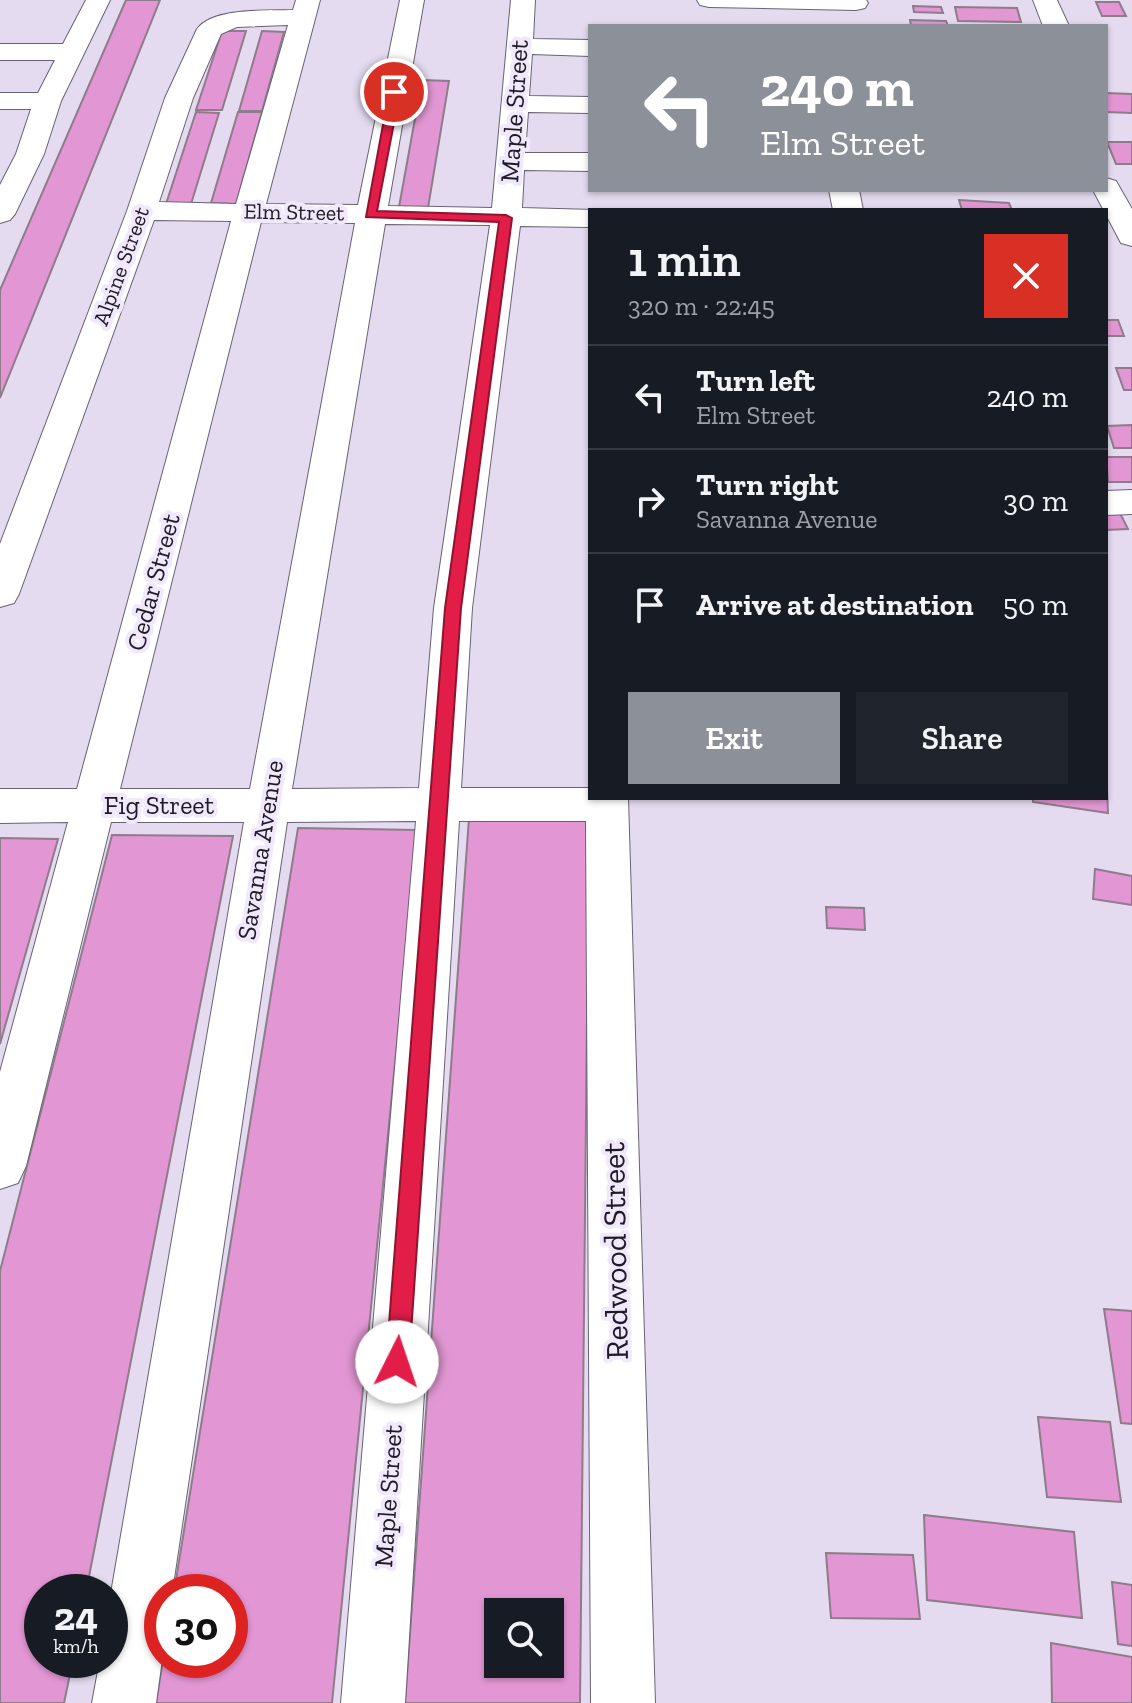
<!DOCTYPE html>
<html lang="en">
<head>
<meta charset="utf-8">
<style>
  :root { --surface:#171b24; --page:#20242c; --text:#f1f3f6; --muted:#9ea1a6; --line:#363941; --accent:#8c9099 }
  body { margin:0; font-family:"Zilla Slab",serif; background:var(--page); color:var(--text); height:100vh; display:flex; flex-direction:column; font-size:30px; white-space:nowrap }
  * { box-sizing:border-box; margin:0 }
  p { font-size:26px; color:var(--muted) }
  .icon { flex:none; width:44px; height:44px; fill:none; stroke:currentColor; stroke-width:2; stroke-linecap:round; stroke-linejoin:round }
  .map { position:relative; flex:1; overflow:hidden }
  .side { position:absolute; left:588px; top:208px; width:520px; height:592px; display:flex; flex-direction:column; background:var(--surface); border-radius:0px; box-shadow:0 2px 6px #0004 }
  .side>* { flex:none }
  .banner { position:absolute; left:588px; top:24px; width:520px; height:168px; border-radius:0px; box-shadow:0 2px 6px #0004; background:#8c9099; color:#fff; overflow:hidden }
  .fabs { position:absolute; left:484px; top:1598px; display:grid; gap:16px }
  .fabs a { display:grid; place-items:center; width:80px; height:80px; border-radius:0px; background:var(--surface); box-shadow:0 2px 6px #0004; font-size:40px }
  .speed { position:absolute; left:24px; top:1574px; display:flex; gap:16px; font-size:40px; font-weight:700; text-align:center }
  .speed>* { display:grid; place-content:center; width:104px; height:104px; border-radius:50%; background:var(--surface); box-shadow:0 2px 6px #0004; line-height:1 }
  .speed small { font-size:20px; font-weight:400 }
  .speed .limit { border:12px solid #d22; background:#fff; color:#111 }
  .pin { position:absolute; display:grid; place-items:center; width:68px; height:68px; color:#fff; margin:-34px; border:4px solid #fff; border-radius:50%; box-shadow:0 2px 8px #0007 }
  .me { position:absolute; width:88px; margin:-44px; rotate:4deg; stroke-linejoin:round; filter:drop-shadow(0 0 6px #0008) }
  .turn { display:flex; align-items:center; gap:28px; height:168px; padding:0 40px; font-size:36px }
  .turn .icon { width:104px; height:104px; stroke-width:2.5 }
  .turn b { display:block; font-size:56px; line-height:68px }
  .round { display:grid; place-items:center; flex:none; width:84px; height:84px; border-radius:0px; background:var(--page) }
  .overview { display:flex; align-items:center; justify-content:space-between; height:136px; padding:0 40px }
  h1 { font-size:48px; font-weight:600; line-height:60px }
  .button { display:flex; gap:16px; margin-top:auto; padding:16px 40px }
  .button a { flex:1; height:92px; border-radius:0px; background:var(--accent); color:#fff; font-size:32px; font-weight:600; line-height:92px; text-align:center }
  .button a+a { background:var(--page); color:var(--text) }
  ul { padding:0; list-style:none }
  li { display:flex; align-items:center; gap:24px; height:104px; padding:0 40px; border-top:2px solid var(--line) }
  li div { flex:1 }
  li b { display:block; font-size:30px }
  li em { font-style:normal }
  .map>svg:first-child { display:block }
  .building { fill:#e297d4; stroke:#8e7c8a; stroke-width:2; fill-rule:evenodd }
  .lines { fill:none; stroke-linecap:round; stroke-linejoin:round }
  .minor-casing { stroke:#6a6274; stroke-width:2 }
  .secondary-casing { stroke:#6a6274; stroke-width:2 }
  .minor { fill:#fff; fill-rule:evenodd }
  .secondary { fill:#fff; fill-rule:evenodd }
  .route { fill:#e11d48; stroke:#92132f; stroke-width:2 }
  .labels { text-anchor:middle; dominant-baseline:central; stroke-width:8; stroke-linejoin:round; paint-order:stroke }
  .far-street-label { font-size:22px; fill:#1e1b22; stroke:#f1e8fd }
  .street-label { font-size:26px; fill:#1e1b22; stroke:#f1e8fd }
  .near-street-label { font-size:32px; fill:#1e1b22; stroke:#f1e8fd }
</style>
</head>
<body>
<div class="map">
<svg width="1132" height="1703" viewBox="0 0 1132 1703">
  <rect width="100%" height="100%" fill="#e4dbf0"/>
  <path class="building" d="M126,0H160L0,398V290Z
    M1096,2H1119L1126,16H1102Z
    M913,6L941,7L943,13L914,12Z
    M955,7L1017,8L1021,22L958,21Z
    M910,20L946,21L948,26H911Z
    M222,31H246L222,110H196Z
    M262,31L284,32L262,111H239Z
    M422,80L449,81L428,208L399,207Z
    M1106,93L1132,94V113L1106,112Z
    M196,112L219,113L191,204H166Z
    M238,112H262L236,204L211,203Z
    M1107,142H1132V164H1116Z
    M959,200L1009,203L1012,210H962Z
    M1106,320H1118L1124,336H1106Z
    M1116,368H1132V390H1124Z
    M1132,425V448H1114L1107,426Z
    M1106,457H1132V482H1108Z
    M1116,505L1128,529L1106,530V506Z
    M1106,767L1108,813L1033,802V798H1106Z
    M469,818L589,820L580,1703H405ZM498,1612H550V1664H498Z
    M298,828L418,830L332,1703H156L163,1660H230V1592H174Z
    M112,835L233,836L86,1592H42V1660H73L64,1703H0V1271Z
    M0,838L58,839L0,1044Z
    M1095,869L1132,876V905L1093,899Z
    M826,907L864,908L865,930L827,928Z
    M1104,1309L1132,1311V1424L1121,1423Z
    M1038,1417L1110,1422L1121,1502L1047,1497Z
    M924,1515L1074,1532L1082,1618L927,1600Z
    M826,1553L913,1555L920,1619L831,1618Z
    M1112,1582L1132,1585V1646L1118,1644Z
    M1051,1643L1132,1657V1703H1052Z"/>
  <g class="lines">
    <defs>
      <path id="minor" d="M86,0H110L61,101L44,154L15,214L10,220L0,223V185L16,154L31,109H0V93H38L55,60H0V44H63Z
        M296,0H320L266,204L358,205L400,0H424L388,206L492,208L511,0H535L533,39L590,40V56L532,54L529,96L590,97V113L528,112L525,153H590V171L524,170L522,208L594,210H590V227L520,226L472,608L461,788H590V798H628L655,1703H591L586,821H459L405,1703H341L416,821L287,822L172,1592H162V1659L156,1703H92L100,1660H110V1599L244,822H111L26,1166L18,1183L0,1189V1072L68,822L0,823V789H77L231,221L154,220L19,594L14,603L0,607V544L127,211L165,98L197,29C213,7 268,11 293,10ZM288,25L236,204L159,202L193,98L221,34L237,27ZM261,222L355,223L250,789H120ZM385,224L490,225L434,608L419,788L292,789Z
        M697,0H866L868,3L865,8L856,10L709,7L700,5Z
        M829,190H859L863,210H833Z
        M1132,490V514L1106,515V491Z"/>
      <path id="secondary" d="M1033,0H1057L1069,26H1043Z
        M1106,178L1116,181L1132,209V246L1121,243L1093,190H1106Z"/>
    </defs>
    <use href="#minor" class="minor-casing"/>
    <use href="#secondary" class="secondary-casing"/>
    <use href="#minor" class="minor"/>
    <use href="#secondary" class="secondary"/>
  </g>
  <path class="route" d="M394,88L400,92L377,211L506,215L512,218L461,608L409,1362L406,1370L397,1374L389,1370L386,1362L445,608L499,222L366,217L389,92Z"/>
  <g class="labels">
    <g class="far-street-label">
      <text transform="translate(294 212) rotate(1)">Elm Street</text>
      <text transform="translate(121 266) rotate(-70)">Alpine Street</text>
    </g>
    <g class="street-label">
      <text transform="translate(514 111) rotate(-86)">Maple Street</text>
      <text transform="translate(153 582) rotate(-75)">Cedar Street</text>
      <text x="159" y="805">Fig Street</text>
      <text transform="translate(260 850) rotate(-81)">Savanna Avenue</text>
      <text transform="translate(388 1496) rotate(-86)">Maple Street</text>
    </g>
    <g class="near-street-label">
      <text transform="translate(615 1251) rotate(-91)">Redwood Street</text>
    </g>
  </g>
</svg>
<div class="fabs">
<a><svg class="icon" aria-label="search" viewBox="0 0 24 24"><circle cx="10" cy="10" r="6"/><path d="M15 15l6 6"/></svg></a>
</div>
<div class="speed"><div>24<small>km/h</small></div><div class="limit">30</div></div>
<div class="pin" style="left:394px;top:92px;background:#d93025"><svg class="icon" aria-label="arrive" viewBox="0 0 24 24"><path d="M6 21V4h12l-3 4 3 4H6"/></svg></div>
<svg class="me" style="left:397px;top:1362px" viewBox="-20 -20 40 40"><circle r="19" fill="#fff"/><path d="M0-13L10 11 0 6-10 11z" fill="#e11d48"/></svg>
<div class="banner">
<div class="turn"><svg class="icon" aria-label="left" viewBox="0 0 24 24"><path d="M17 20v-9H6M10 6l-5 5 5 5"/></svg><div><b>240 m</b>Elm Street</div></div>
</div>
<section class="side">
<div class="overview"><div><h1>1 min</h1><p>320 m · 22:45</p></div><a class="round" style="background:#d93025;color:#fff"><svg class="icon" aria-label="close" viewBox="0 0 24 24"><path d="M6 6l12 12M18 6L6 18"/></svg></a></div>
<ul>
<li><svg class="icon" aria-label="left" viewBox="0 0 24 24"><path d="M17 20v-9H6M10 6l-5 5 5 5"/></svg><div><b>Turn left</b><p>Elm Street</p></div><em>240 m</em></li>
<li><svg class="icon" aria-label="right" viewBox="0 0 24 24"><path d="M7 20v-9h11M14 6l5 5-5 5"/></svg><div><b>Turn right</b><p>Savanna Avenue</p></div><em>30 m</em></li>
<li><svg class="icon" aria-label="arrive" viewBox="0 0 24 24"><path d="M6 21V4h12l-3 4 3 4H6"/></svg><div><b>Arrive at destination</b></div><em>50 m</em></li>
</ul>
<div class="button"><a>Exit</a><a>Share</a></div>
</section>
</div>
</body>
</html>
